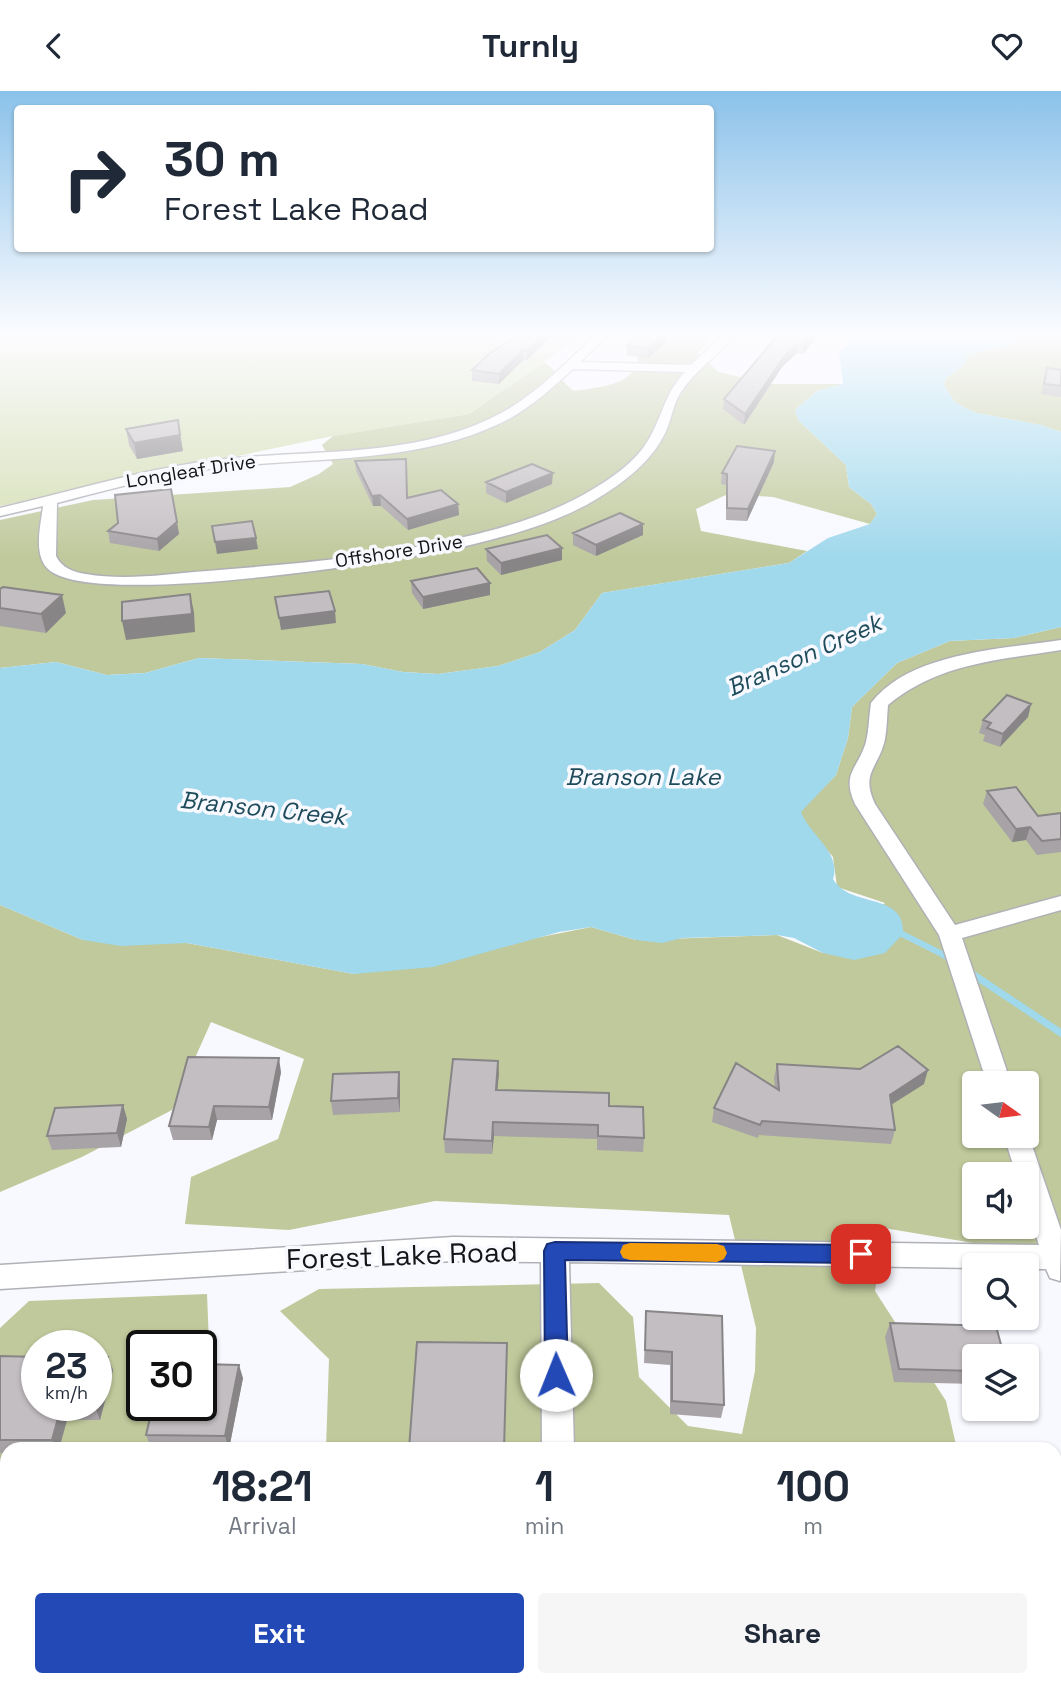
<!DOCTYPE html>
<html lang="en">
<head>
<meta charset="utf-8">
<style>
  :root { --surface:#fff; --page:#f6f6f7; --text:#1f2937; --muted:#747a83; --accent:#2349b7 }
  body { margin:0; font-family:"Space Grotesk",sans-serif; background:var(--page); color:var(--text); height:100vh; display:flex; flex-direction:column; font-size:26px; white-space:nowrap }
  * { box-sizing:border-box; margin:0 }
  p { font-size:23px; color:var(--muted) }
  .icon { flex:none; width:38px; height:38px; fill:none; stroke:currentColor; stroke-width:2; stroke-linecap:round; stroke-linejoin:round }
  .map { position:relative; flex:1; overflow:hidden }
  .sheet { position:absolute; left:0px; top:1351px; width:1062px; height:245px; display:flex; flex-direction:column; background:var(--surface); border-radius:21px 21px 0 0; box-shadow:0 2px 5px #0004 }
  .sheet>* { flex:none }
  .banner { position:absolute; left:14px; top:14px; width:700px; height:147px; border-radius:7px; box-shadow:0 2px 5px #0004; background:#fff; color:var(--text); overflow:hidden }
  .needle { width:46px; rotate:104deg }
  .tools { position:absolute; left:962px; top:980px; display:grid; gap:14px }
  .tools a { display:grid; place-items:center; width:77px; height:77px; border-radius:7px; background:var(--surface); box-shadow:0 2px 5px #0004; font-size:35px }
  .speed { position:absolute; left:21px; top:1239px; display:flex; gap:14px; font-size:35px; font-weight:700; text-align:center }
  .speed>* { display:grid; place-content:center; width:91px; height:91px; border-radius:50%; background:var(--surface); box-shadow:0 2px 5px #0004; line-height:1 }
  .speed small { font-size:18px; font-weight:400 }
  .speed .limit { border:4px solid #111; border-radius:10px; background:#fff; color:#111 }
  .pin { position:absolute; display:grid; place-items:center; width:60px; height:60px; color:#fff; margin:-30px; border-radius:14px; box-shadow:0 4px 10px #0006 }
  .me { position:absolute; width:77px; margin:-38px; rotate:359deg; stroke-linejoin:round; filter:drop-shadow(0 0 5px #0008) }
  .turn { display:flex; align-items:center; gap:24px; height:147px; padding:0 35px; font-size:32px }
  .turn .icon { width:91px; height:91px; stroke-width:2.5 }
  .turn b { display:block; font-size:49px; line-height:60px }
  .eta { display:flex; justify-content:space-evenly; align-items:center; height:119px; text-align:center }
  .eta b { font-size:42px; font-weight:700; line-height:49px }
  .button { display:flex; gap:14px; margin-top:auto; padding:14px 35px }
  .button a { flex:1; height:80px; border-radius:7px; background:var(--accent); color:#fff; font-size:28px; font-weight:700; line-height:80px; text-align:center }
  .button a+a { background:var(--page); color:var(--text) }
  header { display:flex; justify-content:space-between; align-items:center; height:91px; padding:0 35px; background:var(--surface); font-size:32px; font-weight:700 }
  .map>svg:first-child { display:block }
  .green { fill:#d3deb2 }
  .forest { fill:#bfc99b; fill-rule:evenodd }
  .water { fill:#a0d8ec }
  .lines { fill:none; stroke-linecap:round; stroke-linejoin:round }
  .stream-far1 { stroke:#a0d8ec; stroke-width:6 }
  .stream { stroke:#a0d8ec; stroke-width:7 }
  .street-casing { stroke:#b0b1b6; stroke-width:3 }
  .street { fill:#fff; fill-rule:evenodd }
  .wall { fill:#a8a3a6 }
  .shaded-wall { fill:#888587 }
  .building { fill:#c3bec1; stroke:#888587; stroke-width:2 }
  .route { fill:#2349b7; stroke:#172f77; stroke-width:2 }
  .slow { fill:#f59e0b }
  .labels { text-anchor:middle; dominant-baseline:central; stroke-width:7; stroke-linejoin:round; paint-order:stroke }
  .far-street-label { font-size:19px; fill:#141416; stroke:#f8f9ff }
  .water-label { font-size:24px; font-style:italic; fill:#1e4c5b; stroke:#f8f9ff }
  .near-street-label { font-size:28px; fill:#141416; stroke:#f8f9ff }
</style>
</head>
<body>
<header><svg class="icon" aria-label="back" viewBox="0 0 24 24"><path d="M15 5l-7 7 7 7"/></svg>Turnly<svg class="icon" aria-label="heart" viewBox="0 0 24 24"><path d="M12 20l-8-8c-3-5 5-10 8-4 3-6 11-1 8 4z"/></svg></header>
<div class="map">
<svg width="1061" height="1596" viewBox="0 0 1061 1596">
  <rect width="100%" height="100%" fill="#f8f9ff"/>
  <path class="green" d="M0,244H576L558,261L469,323L333,345L0,415Z"/>
  <path class="forest" d="M634,244H714L698,261L718,281L772,293H843L817,300L795,319L798,329L846,374L849,396L871,413L877,423L870,433L773,406L728,403L696,418L701,440L807,460L789,472L602,502L575,539L540,561L498,575L438,583L403,581L362,573L199,567L145,582L107,584L56,571L0,577V429L93,409L290,396L319,383L333,373L322,354L333,345L469,323L544,271C556,278 562,292 574,300C596,296 629,296 637,272C639,264 635,252 634,244Z
    M1061,244V341L1041,334L977,322L963,316L954,310L944,294L945,288L965,273L966,264L1005,255L1023,245Z
    M1061,536V1159L1056,1166L884,1137L875,1200L946,1310L957,1358H326L329,1268L280,1220L319,1198L599,1192L633,1226L639,1286L688,1335L742,1343L755,1280L756,1237L729,1124L435,1110L289,1139L185,1133L191,1086L278,1048L304,968L211,931L172,1019L82,1066L0,1101V814L83,849L187,852L354,883L591,836L636,849L777,844L823,862L885,812L837,796L833,766L806,734L800,721L836,684L848,647L852,616L897,572L950,550L1014,547ZM975,992H1027V1045H975ZM975,1083H1027V1136H975Z
    M207,1203L209,1252L201,1261V1255H142V1314H154L152,1358H7V1589H327V1596H0V1237L29,1210ZM37,1255H96V1314H37Z
    M649,1589H1001L1002,1596H650Z"/>
  <path class="water" d="M859,244H1027L1017,247L1013,253L968,263L965,273L945,288L944,294L954,310L963,316L977,322L1041,334L1061,341V536L1014,547L950,550L897,572L852,616L848,647L836,684L801,721C809,743 842,762 833,788C850,818 906,800 903,843L885,862L854,869L823,862L794,847L777,844L682,847L662,852L636,849L591,836L559,841L433,876L354,883L187,852L121,855L83,849L0,814V577L56,571L107,584L145,582L199,567L362,573L403,581L438,583L498,575L540,561L575,539L602,502L789,472L828,447L870,433L877,423L871,413L849,396L846,374L798,329L795,319L817,300L843,293L839,261Z"/>
  <g class="lines">
    <path class="stream-far1" d="M898,841L948,866"/>
    <path class="stream" d="M944,864L951,868
      M968,880L1061,942"/>
    <defs>
      <path id="street" d="M596,244H608L580,271L691,274L723,244H734C717,266 696,278 681,301C673,313 672,327 666,340C652,371 623,392 595,409C558,431 512,444 470,454C408,469 86,520 47,477C33,462 41,433 43,415L0,425V417C69,401 137,380 207,370C304,357 414,370 503,321C539,301 566,271 596,244ZM573,278L685,281C664,304 664,321 650,346C637,371 608,390 583,404C547,424 504,437 464,446C380,466 293,473 207,480C167,483 126,490 86,483C73,481 62,477 56,465L57,412C107,399 157,385 208,378C304,365 411,375 501,332C528,319 551,298 573,278Z
        M1061,549V559C999,569 938,572 888,614C887,625 887,637 885,648C879,677 860,681 875,713L955,834L1061,805V819L962,847L1011,992H987L939,844L855,713C841,682 858,678 866,651C869,638 869,625 871,612C910,561 1003,558 1061,549Z
        M1027,1040L1061,1139L1060,1190L1050,1187L1046,1178H1027V1174H975V1177L569,1171L574,1358H542L541,1171L453,1170L0,1198V1174L453,1146L1039,1154L1027,1118V1083H1016L1004,1045H1027Z
        M543,1589H579V1596H543Z"/>
    </defs>
    <use href="#street" class="street-casing"/>
    <use href="#street" class="street"/>
  </g>
  <path class="wall" d="M518,244H553L527,269H523L499,293L472,290V279Z
    M638,244H666L665,252L648,267L626,264L627,254Z
    M778,244H819L803,263L797,262L782,276L744,334L723,318L724,308Z
    M1047,277L1061,279V306L1041,303Z
    M178,329L183,360L137,368L129,354L126,338Z
    M355,370L407,407L458,413L459,424L408,439L381,415H373L356,380Z
    M774,371L747,430L726,429V394L721,393L722,382Z
    M486,391L552,393L506,412L486,402Z
    M171,398L179,443L159,460L110,452L108,440Z
    M643,433V444L596,465L573,454V442Z
    M562,457V469L501,484L487,470L486,458Z
    M411,490L490,492V504L423,518L412,502Z
    M0,498L66,522L46,542L0,535Z
    M1031,613L1028,626L1000,656L983,650L985,644L979,642L983,629Z
    M987,700L1038,725L1061,722V761L1037,764L1026,749L1012,751L983,713Z
    M498,970L497,999L609,1015L644,1047L643,1061L597,1059V1048L494,1045L492,1063L445,1062L444,1048Z
    M777,973L924,993L891,1014L895,1039L891,1053L759,1044L758,1047L712,1031L714,1017L775,996L774,987Z
    M281,981L272,1029H217L212,1049H173L169,1035Z
    M399,981L400,994V1021L333,1024L331,1010Z
    M123,1014L127,1028L121,1056L52,1059L47,1045Z
    M646,1220L724,1314L721,1327L670,1323V1274L644,1272Z
    M890,1232L975,1265V1293L894,1291L885,1246Z
    M0,1265L113,1279L100,1329H67L59,1358H7V1362H0Z
    M243,1287L229,1358L151,1357L146,1344Z
    M1061,1550V1596H970L969,1589H1055Z"/>
  <path class="shaded-wall" d="M543,244H553L527,269V259Z
    M663,244H666L665,252L648,267V257Z
    M812,244H819L803,263L804,253Z
    M798,252L797,262L782,276L744,334L745,323L784,266Z
    M523,259V269L499,293V283Z
    M180,344L183,360L137,368L134,352Z
    M775,360L774,371L747,430L748,418Z
    M553,382L552,393L506,412V401Z
    M380,404L381,415H373L372,405Z
    M458,413L459,424L408,439L407,428Z
    M177,431L179,443L159,460L157,448Z
    M643,433V444L596,465V454Z
    M256,447L258,458L217,463L215,451Z
    M562,457V469L501,484V472Z
    M490,492V504L423,518V506Z
    M190,503L194,521L195,541L126,549L122,530Z
    M62,504L66,522L46,542L41,523Z
    M335,520L336,532L281,539L279,527Z
    M1031,613L1028,626L1000,656L1003,643Z
    M1030,736L1026,749L1012,751L1016,738Z
    M279,967L281,981L272,1029L269,1016Z
    M498,970L499,983L496,1013V999Z
    M928,979L924,993L886,1017L890,1004Z
    M399,981L400,994V1021L398,1007Z
    M123,1014L127,1028L121,1056L117,1042Z
    M214,1015L217,1029L212,1049L209,1036Z
    M493,1031L494,1045L492,1063V1050Z
    M108,1266L113,1279L100,1329L95,1316L96,1314Z
    M239,1274L243,1287L229,1358L225,1345Z
    M61,1316L67,1329L59,1358H57L52,1349Z
    M7,1552V1569L0,1574V1557Z"/>
  <path class="building" d="M518,244H543L527,259H523L499,283L472,279L489,263Z
    M638,244H663L648,257L627,254Z
    M778,244H812L804,253L798,252L784,266L745,323L724,308Z
    M1047,277L1061,279V295L1044,293Z
    M178,329L180,344L134,352L126,338Z
    M737,355L775,360L748,418L727,417V383L722,382Z
    M406,368L407,407L441,399L458,413L407,428L380,404L372,405L355,370Z
    M532,373L553,382L506,401L486,391Z
    M171,398L177,431L157,448L108,440L118,432L115,404Z
    M620,422L643,433L596,454L573,442Z
    M252,430L256,447L215,451L212,435Z
    M547,444L562,457L501,472L486,458Z
    M477,477L490,492L423,506L411,490Z
    M3,496L62,504L41,523L0,517V498Z
    M329,500L335,520L279,527L275,506Z
    M190,503L192,523L122,530V511Z
    M1007,604L1031,613L1003,643L987,637L991,632L983,629Z
    M1016,696L1038,725L1061,722V748L1042,750L1030,736L1016,738L987,700Z
    M898,955L928,979L890,1004L895,1039L762,1030L760,1034L714,1017L736,972L779,999L777,973L860,978Z
    M188,966L279,967L269,1016L214,1015L209,1036L169,1035Z
    M453,968L498,970L496,999L609,1002V1015L643,1016L644,1047L598,1045V1034L493,1031L492,1050L444,1048Z
    M399,981L398,1007L331,1010L333,983Z
    M123,1014L117,1042L47,1045L55,1017Z
    M646,1220L722,1225L724,1314L672,1310V1261L645,1259Z
    M890,1232L996,1235L1004,1265H975V1280L899,1278Z
    M417,1251L507,1252L504,1358H409Z
    M0,1265L37,1266V1314H95V1316H61L52,1349H0Z
    M96,1266H108L96,1311Z
    M201,1273L239,1274L225,1345L146,1344L153,1314H201Z
    M7,1488V1552L0,1557V1492Z
    M1055,1528L1061,1550V1591L1031,1590L1033,1596H979L978,1589H1055Z
    M98,1589H115L119,1596H89Z"/>
  <linearGradient id="sky" x2="0" y2="1"><stop stop-color="#8bc2ea"/><stop offset="0.52" stop-color="#fcfcff"/><stop offset="1" stop-color="#fcfcff" stop-opacity="0"/></linearGradient>
  <rect width="1061" height="468" fill="url(#sky)"/>
  <path class="route" d="M555,1151L861,1154L869,1157L872,1163L869,1170L861,1172L565,1169L568,1284L564,1291L556,1294L549,1291L545,1284L544,1160L547,1153Z"/>
  <path class="slow" d="M630,1152L717,1153L724,1155L727,1162L724,1168L717,1171L630,1169L623,1167L620,1161L623,1154Z"/>
  <g class="labels">
    <g class="far-street-label">
      <text transform="translate(191 380) rotate(-9)">Longleaf Drive</text>
      <text transform="translate(399 460) rotate(-9)">Offshore Drive</text>
    </g>
    <g class="water-label">
      <text transform="translate(804 564) rotate(-24)">Branson Creek</text>
      <text x="643" y="685">Branson Lake</text>
      <text transform="translate(263 717) rotate(6)">Branson Creek</text>
    </g>
    <g class="near-street-label">
      <text transform="translate(402 1164) rotate(-2)">Forest Lake Road</text>
    </g>
  </g>
</svg>
<div class="tools">
<a><svg class="needle" viewBox="-14 -14 28 28"><path d="M0-13l5 13h-10z" fill="#e53935"/><path d="M0 13l5-13h-10z" fill="#747a83"/></svg></a>
<a><svg class="icon" aria-label="sound" viewBox="0 0 24 24"><path d="M4 9h4l5-4v14l-5-4H4zM17 9q2 3 0 6"/></svg></a>
<a><svg class="icon" aria-label="search" viewBox="0 0 24 24"><circle cx="10" cy="10" r="6"/><path d="M15 15l6 6"/></svg></a>
<a><svg class="icon" aria-label="layers" viewBox="0 0 24 24"><path d="M12 4l9 5-9 5-9-5zM3 14l9 5 9-5"/></svg></a>
</div>
<div class="speed"><div>23<small>km/h</small></div><div class="limit">30</div></div>
<div class="pin" style="left:861px;top:1163px;background:#d93025"><svg class="icon" aria-label="arrive" viewBox="0 0 24 24"><path d="M6 21V4h12l-3 4 3 4H6"/></svg></div>
<svg class="me" style="left:556px;top:1284px" viewBox="-20 -20 40 40"><circle r="19" fill="#fff"/><path d="M0-13L10 11 0 6-10 11z" fill="#2349b7"/></svg>
<div class="banner">
<div class="turn"><svg class="icon" aria-label="right" viewBox="0 0 24 24"><path d="M7 20v-9h11M14 6l5 5-5 5"/></svg><div><b>30 m</b>Forest Lake Road</div></div>
</div>
<section class="sheet">
<div class="eta">
<div><b>18:21</b><p>Arrival</p></div>
<div><b>1</b><p>min</p></div>
<div><b>100</b><p>m</p></div>
</div>
<div class="button"><a>Exit</a><a>Share</a></div>
</section>
</div>
</body>
</html>
